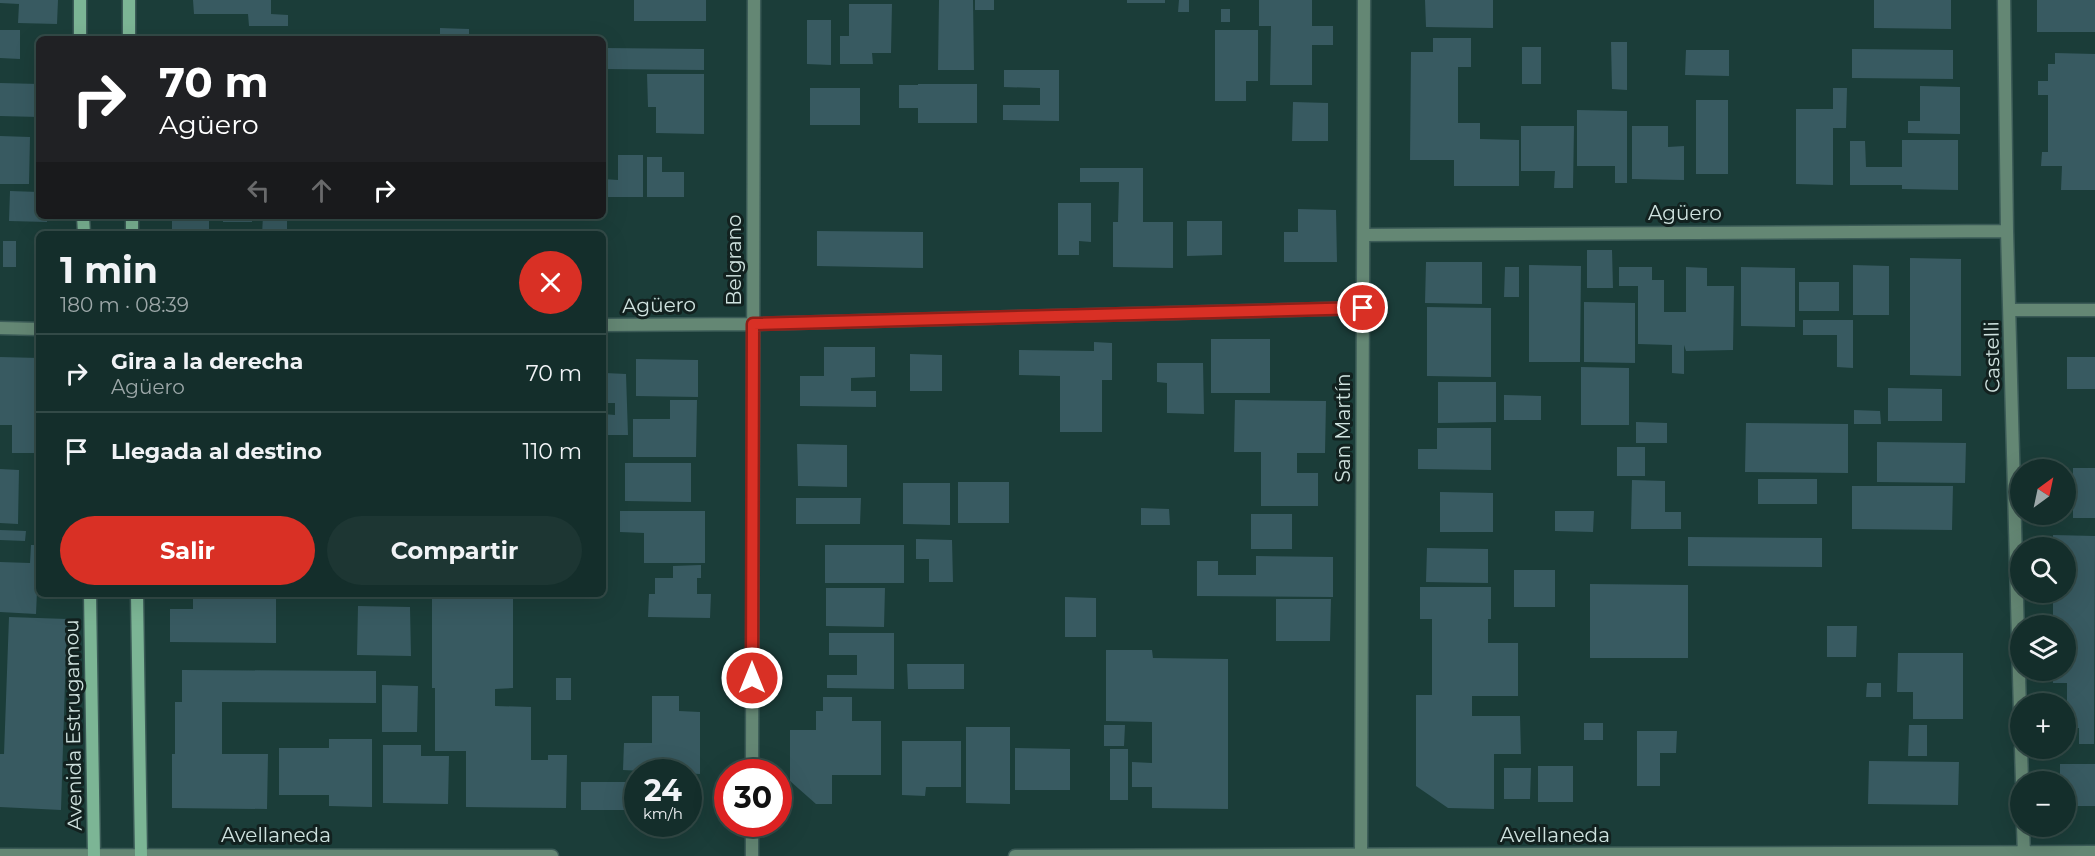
<!DOCTYPE html>
<html lang="es">
<head>
<meta charset="utf-8">
<style>
  :root { --surface:#142e2b; --page:#1d3633; --text:#f1f3f6; --muted:#9da8a9; --line:#334a47; --accent:#d93025 }
  body { margin:0; font-family:Montserrat,sans-serif; background:var(--page); color:var(--text); height:100vh; display:flex; flex-direction:column; font-size:22px; white-space:nowrap }
  * { box-sizing:border-box; margin:0 }
  p { font-size:20px; color:var(--muted) }
  .icon { flex:none; width:33px; height:33px; fill:none; stroke:currentColor; stroke-width:2; stroke-linecap:round; stroke-linejoin:round }
  .map { position:relative; flex:1; overflow:hidden }
  .details { position:absolute; left:36px; top:231px; width:570px; height:366px; display:flex; flex-direction:column; background:var(--surface); border-radius:9px; box-shadow:0 6px 24px #0002,0 0 0 2px var(--line) }
  .details>* { flex:none }
  .hud { position:absolute; left:36px; top:36px; width:570px; height:183px; border-radius:9px; box-shadow:0 6px 24px #0002,0 0 0 2px var(--line); background:#202124; color:#fff; overflow:hidden }
  .needle { width:39px; rotate:33deg }
  .tools { position:absolute; left:2010px; top:459px; display:grid; gap:12px }
  .tools a { display:grid; place-items:center; width:66px; height:66px; border-radius:50%; background:var(--surface); box-shadow:0 6px 24px #0002,0 0 0 2px var(--line); font-size:30px }
  .speed { position:absolute; left:624px; top:759px; display:flex; gap:12px; font-size:30px; font-weight:700; text-align:center }
  .speed>* { display:grid; place-content:center; width:78px; height:78px; border-radius:50%; background:var(--surface); box-shadow:0 6px 24px #0002,0 0 0 2px var(--line); line-height:1 }
  .speed small { font-size:15px; font-weight:400 }
  .speed .limit { border:9px solid #d22; background:#fff; color:#111 }
  .pin { position:absolute; display:grid; place-items:center; width:51px; height:51px; color:#fff; margin:-26px; border:3px solid #fff; border-radius:50%; box-shadow:0 2px 6px #0007 }
  .me { position:absolute; width:66px; margin:-33px; rotate:0deg; stroke-linejoin:round; filter:drop-shadow(0 0 4px #0008) }
  .turn { display:flex; align-items:center; gap:21px; height:126px; padding:0 24px; font-size:27px }
  .turn .icon { width:78px; height:78px; stroke-width:2.5 }
  .turn b { display:block; font-size:42px; line-height:51px }
  .lanes { display:flex; align-items:center; height:57px; padding:0 24px; background:#0003; justify-content:center; gap:30px; direction:ltr }
  .lanes .off { opacity:.35 }
  .round { display:grid; place-items:center; flex:none; width:63px; height:63px; border-radius:32px; background:var(--page) }
  .head { display:flex; align-items:center; justify-content:space-between; height:102px; padding:0 24px }
  h1 { font-size:36px; font-weight:700; line-height:45px }
  .primary-button { display:flex; gap:12px; margin-top:auto; padding:12px 24px }
  .primary-button a { flex:1; height:69px; border-radius:36px; background:var(--accent); color:#fff; font-size:24px; font-weight:700; line-height:69px; text-align:center }
  .primary-button a+a { background:var(--page); color:var(--text) }
  ul { padding:0; list-style:none }
  li { display:flex; align-items:center; gap:18px; height:78px; padding:0 24px; border-top:2px solid var(--line) }
  li div { flex:1 }
  li b { display:block; font-size:22px }
  li em { font-style:normal }
  .map>svg:first-child { display:block }
  .building { fill:#385a61 }
  .lines { fill:none; stroke-linecap:round; stroke-linejoin:round }
  .minor-casing { stroke:#3b5b57; stroke-width:15 }
  .secondary-casing { stroke:#3b5b57; stroke-width:15 }
  .minor { stroke:#648774; stroke-width:12 }
  .secondary { stroke:#7cb595; stroke-width:12 }
  .route-casing { stroke:#8d1f18; stroke-width:15 }
  .route { stroke:#d93025; stroke-width:10 }
  .labels { text-anchor:middle; dominant-baseline:central; stroke-width:6; stroke-linejoin:round; paint-order:stroke }
  .street-label { font-size:20px; fill:#cfe2df; stroke:#12211f }
</style>
</head>
<body>
<div class="map">
<svg width="2095" height="856" viewBox="0 0 2095 856">
  <rect width="100%" height="100%" fill="#1b3d39"/>
  <path class="building" d="M0,0H58L57,24L18,23L19,4L0,3Z
    M193,0H271V14L288,15V26H249L248,14H194Z
    M634,0H706V21H634Z
    M939,0H973L974,70H938Z
    M975,0H994V10H975Z
    M1127,0H1165V3H1127Z
    M1179,0H1189V12H1178Z
    M1259,0H1312V26H1333V45H1312V85H1270L1271,26H1259Z
    M1425,0H1493V28L1426,27Z
    M1874,0H1951V29L1874,28Z
    M2037,0H2095V32H2037Z
    M849,4H892L891,53H872L873,64H840V36H849Z
    M1221,9H1230V22H1221Z
    M807,20H831V65L807,64Z
    M440,28L469,29V39H440Z
    M0,30H20V59L0,58Z
    M1215,30H1258V81H1246V101H1215Z
    M1433,38H1471V67H1458V123H1480V139L1519,140V186H1454V160H1410L1411,52H1433Z
    M1611,42H1627V90L1612,89Z
    M1522,47H1541V84H1522Z
    M603,48L704,49V70L603,69Z
    M1852,49L1953,50V79L1852,78Z
    M1686,50H1729V76L1685,75Z
    M2055,53L2095,54V190H2061L2062,166H2041L2042,152H2048V95H2038V81H2048V64H2055Z
    M1004,70H1059V121L1003,120V105H1040V88L1004,87Z
    M647,74H704V134L656,133V107H648Z
    M0,83L39,84V117L0,116Z
    M918,84H977V123H918V108H899V85H918Z
    M1920,86L1960,87V134L1908,133V121H1920Z
    M810,88H860V125H810Z
    M1833,88H1847L1846,128H1833V185L1796,184V109H1833Z
    M1696,100H1728V174H1696Z
    M1293,102L1328,103V141H1292Z
    M1577,110L1627,111V183H1615V166H1577Z
    M1521,126H1574L1573,188H1554L1555,171H1521Z
    M1632,126H1668V147L1684,146V180L1632,179Z
    M0,136L30,137L29,184H0Z
    M1902,140H1958V190L1902,189V185H1850V141H1865L1866,167H1902Z
    M618,155H643V197H603V179L618,180Z
    M647,157H662V172H684V197H647Z
    M1080,168H1143V222H1173V268L1113,267V222H1118L1119,182H1080Z
    M10,191L39,192V216H47V222L9,221Z
    M1058,203H1091V242L1079,241V255H1058Z
    M1298,209L1336,210L1337,262H1284V232H1298Z
    M172,216H209V234H172Z
    M223,216H252V222H223Z
    M263,216H287V234H262Z
    M1187,221H1222V255L1187,256Z
    M817,231L923,232V268L817,266Z
    M3,241H16V267H3Z
    M1587,250H1612L1613,288H1587Z
    M1910,258L1961,259V376L1910,375Z
    M1426,262H1482V304L1425,303Z
    M1529,265L1581,266L1580,362H1529Z
    M1853,265L1889,266V315H1853Z
    M1505,267H1519V297H1504Z
    M1619,267H1652V280H1664V312H1686V267L1707,268V286H1734L1733,350L1686,351L1684,345V374L1672,373V345L1638,344V286H1619Z
    M1741,267L1795,268V327L1741,326Z
    M1799,282H1839V311H1799Z
    M1584,302L1635,303V363L1584,362Z
    M1427,307L1491,308V377L1427,376Z
    M1803,320H1853V368L1837,367V335H1803Z
    M1211,339H1270V393H1211Z
    M1094,342L1112,343V380H1102V432H1060V376L1019,375V350L1094,351Z
    M824,347H875V377L851,378V391H876V407L800,406V376H824Z
    M910,354L942,355V391H910Z
    M0,357L39,358V453H12V425H0Z
    M2067,357H2095V389H2067Z
    M636,359L698,360V397L636,396Z
    M1157,363H1203L1204,414L1167,413V383L1157,382Z
    M1581,367L1629,368V425H1581Z
    M605,373L626,374L628,435H603V414L615,415V403H605Z
    M1438,382H1496V422L1438,423Z
    M1888,388L1942,389V421H1888Z
    M1504,395L1541,396V420H1504Z
    M670,400H697L696,457H633V419H670Z
    M1235,400L1326,401L1325,453H1297V473H1318V506H1261V452H1234Z
    M1854,410L1880,411L1881,424H1854Z
    M1636,422L1667,423V443H1636Z
    M1746,423L1848,424V473L1745,472Z
    M1437,428H1491V470L1418,469V449H1437Z
    M1877,442L1966,443L1965,483L1877,482Z
    M797,444L847,445V487L798,486Z
    M1617,447H1645V476H1617Z
    M625,463H691V502L625,501Z
    M2073,468H2095V518H2073Z
    M0,469L19,470L18,524L0,523Z
    M1758,479H1817V504H1758Z
    M1632,480L1665,481V512H1681V529H1631Z
    M958,482H1009V523H958Z
    M903,483H950V525L903,524Z
    M1852,486H1953L1952,530L1852,529Z
    M1440,492L1493,493V532H1440Z
    M796,498H861L860,524H796Z
    M1141,508L1169,509L1170,525H1141Z
    M620,511H705V563H644V533L620,532Z
    M1555,511H1594L1593,532L1555,531Z
    M1251,514H1292V549H1251Z
    M0,530L26,531L25,541L0,540Z
    M2053,535L2095,536L2094,744H2079V728H2067V683H2053V670H2066V626H2053V592H2066V548H2053Z
    M1688,537L1822,538V567L1688,566Z
    M916,539L952,540L953,582H929V559H916Z
    M31,545H39L36,614L0,612V562L30,563Z
    M825,545H904V583H825Z
    M1427,548L1488,549V583L1426,582Z
    M1256,556L1333,557V597L1197,596V561H1218V575H1256Z
    M701,565V578H697V594H711L710,618L648,617L649,594H655V578H673V566Z
    M1514,570H1555V607H1514Z
    M1590,584L1688,585V658H1590Z
    M1420,587H1491V619H1488V643H1518V696H1472V716H1520L1521,754H1494V809L1448,808L1416,786V695H1432V619H1420Z
    M826,588H885L884,627L826,626Z
    M331,594H513V688L495,689V706L531,707V760H548V755H567L566,808L466,807V751H435V688H432V598H331Z
    M1065,597L1096,598V637H1065Z
    M193,598H276V643L170,642V609H193Z
    M1276,599H1331L1330,641H1276Z
    M358,606L410,607L411,656L357,655Z
    M9,617L67,619L61,810L0,807V754H4Z
    M1827,626H1857L1856,657H1827Z
    M829,633H894V689L827,688V675H857V655H829Z
    M1106,650H1152L1153,658L1228,659V809L1152,808V787H1132V762L1152,763V722L1106,721Z
    M1898,653H1963V719H1913V692H1897Z
    M907,664H964V689H908Z
    M182,670L376,671V703L222,702V754H268L267,809L172,808V754H175V702H182Z
    M556,678H571V700H556Z
    M1867,683H1881V697H1866Z
    M382,685L418,686L417,732H382Z
    M652,696H679V711L700,712V774L623,770L624,743H652Z
    M823,697H852V721H881V775H832V804H816L790,781V730H816V711H823Z
    M1584,723H1603V740H1584Z
    M1104,725H1125L1124,746H1104Z
    M1909,725H1927V756H1908Z
    M966,727H1010V804L966,803Z
    M1637,731H1677L1676,753H1660V786H1637Z
    M329,739H372V807L329,806V795H279V748H329Z
    M902,741H961V787H926L925,796L902,795Z
    M383,745H421V756H449L448,804L383,803Z
    M1015,748L1070,749V790H1015Z
    M1110,749H1128V800H1110Z
    M1869,761L1959,762L1958,805L1868,804Z
    M2060,764H2095V806H2066V782H2060Z
    M1538,766H1573V802H1538Z
    M1504,768H1531L1530,799H1504Z
    M581,782H638V810H581Z"/>
  <g class="lines">
    <defs>
      <path id="minor" d="M2004,0L2007,231L2020,712
        M1364,235L2007,231
        M2011,310H2095
        M603,325L753,324L1363,308
        M0,328L39,329
        M2021,748L2022,782
        M752,772L754,0
        M2023,826L2024,856
        M0,855L552,856
        M752,856V824
        M1015,856L2095,852
        M1361,856L1364,0"/>
      <path id="secondary" d="M80,0V39
        M129,0V39
        M83,216L84,234
        M132,216V234
        M90,594L94,856
        M137,594L141,856"/>
    </defs>
    <use href="#minor" class="minor-casing"/>
    <use href="#secondary" class="secondary-casing"/>
    <use href="#minor" class="minor"/>
    <use href="#secondary" class="secondary"/>
  </g>
  <g class="lines">
    <defs>
      <path id="route" d="M752,678L753,324L1363,308"/>
    </defs>
    <use href="#route" class="route-casing"/>
    <use href="#route" class="route"/>
  </g>
  <g class="labels">
    <g class="street-label">
      <text x="1685" y="213">Agüero</text>
      <text transform="translate(734 260) rotate(-90)">Belgrano</text>
      <text transform="translate(659 305) rotate(-1)">Agüero</text>
      <text transform="translate(1992 357) rotate(-91)">Castelli</text>
      <text transform="translate(1343 428) rotate(-90)">San Martín</text>
      <text transform="translate(73 725) rotate(-91)">Avenida Estrugamou</text>
      <text x="276" y="835">Avellaneda</text>
      <text x="1555" y="835">Avellaneda</text>
    </g>
  </g>
</svg>
<div class="tools">
<a><svg class="needle" viewBox="-14 -14 28 28"><path d="M0-13l5 13h-10z" fill="#e53935"/><path d="M0 13l5-13h-10z" fill="#9da8a9"/></svg></a>
<a><svg class="icon" aria-label="search" viewBox="0 0 24 24"><circle cx="10" cy="10" r="6"/><path d="M15 15l6 6"/></svg></a>
<a><svg class="icon" aria-label="layers" viewBox="0 0 24 24"><path d="M12 4l9 5-9 5-9-5zM3 14l9 5 9-5"/></svg></a>
<a>+</a>
<a>−</a>
</div>
<div class="speed"><div>24<small>km/h</small></div><div class="limit">30</div></div>
<div class="pin" style="left:1363px;top:308px;background:#d93025"><svg class="icon" aria-label="arrive" viewBox="0 0 24 24"><path d="M6 21V4h12l-3 4 3 4H6"/></svg></div>
<svg class="me" style="left:752px;top:678px" viewBox="-20 -20 40 40"><circle r="17" fill="#d93025" stroke="#fff" stroke-width="3"/><path d="M0-11L8 9 0 5-8 9z" fill="#fff"/></svg>
<div class="hud">
<div class="turn"><svg class="icon" aria-label="right" viewBox="0 0 24 24"><path d="M7 20v-9h11M14 6l5 5-5 5"/></svg><div><b>70 m</b>Agüero</div></div>
<div class="lanes"><svg class="icon off" aria-label="left" viewBox="0 0 24 24"><path d="M17 20v-9H6M10 6l-5 5 5 5"/></svg><svg class="icon off" aria-label="ahead" viewBox="0 0 24 24"><path d="M12 20V5M6 11l6-6 6 6"/></svg><svg class="icon" aria-label="right" viewBox="0 0 24 24"><path d="M7 20v-9h11M14 6l5 5-5 5"/></svg></div>
</div>
<section class="details">
<div class="head"><div><h1>1 min</h1><p>180 m · 08:39</p></div><a class="round" style="background:#d93025;color:#fff"><svg class="icon" aria-label="close" viewBox="0 0 24 24"><path d="M6 6l12 12M18 6L6 18"/></svg></a></div>
<ul>
<li><svg class="icon" aria-label="right" viewBox="0 0 24 24"><path d="M7 20v-9h11M14 6l5 5-5 5"/></svg><div><b>Gira a la derecha</b><p>Agüero</p></div><em>70 m</em></li>
<li><svg class="icon" aria-label="arrive" viewBox="0 0 24 24"><path d="M6 21V4h12l-3 4 3 4H6"/></svg><div><b>Llegada al destino</b></div><em>110 m</em></li>
</ul>
<div class="primary-button"><a>Salir</a><a>Compartir</a></div>
</section>
</div>
</body>
</html>
